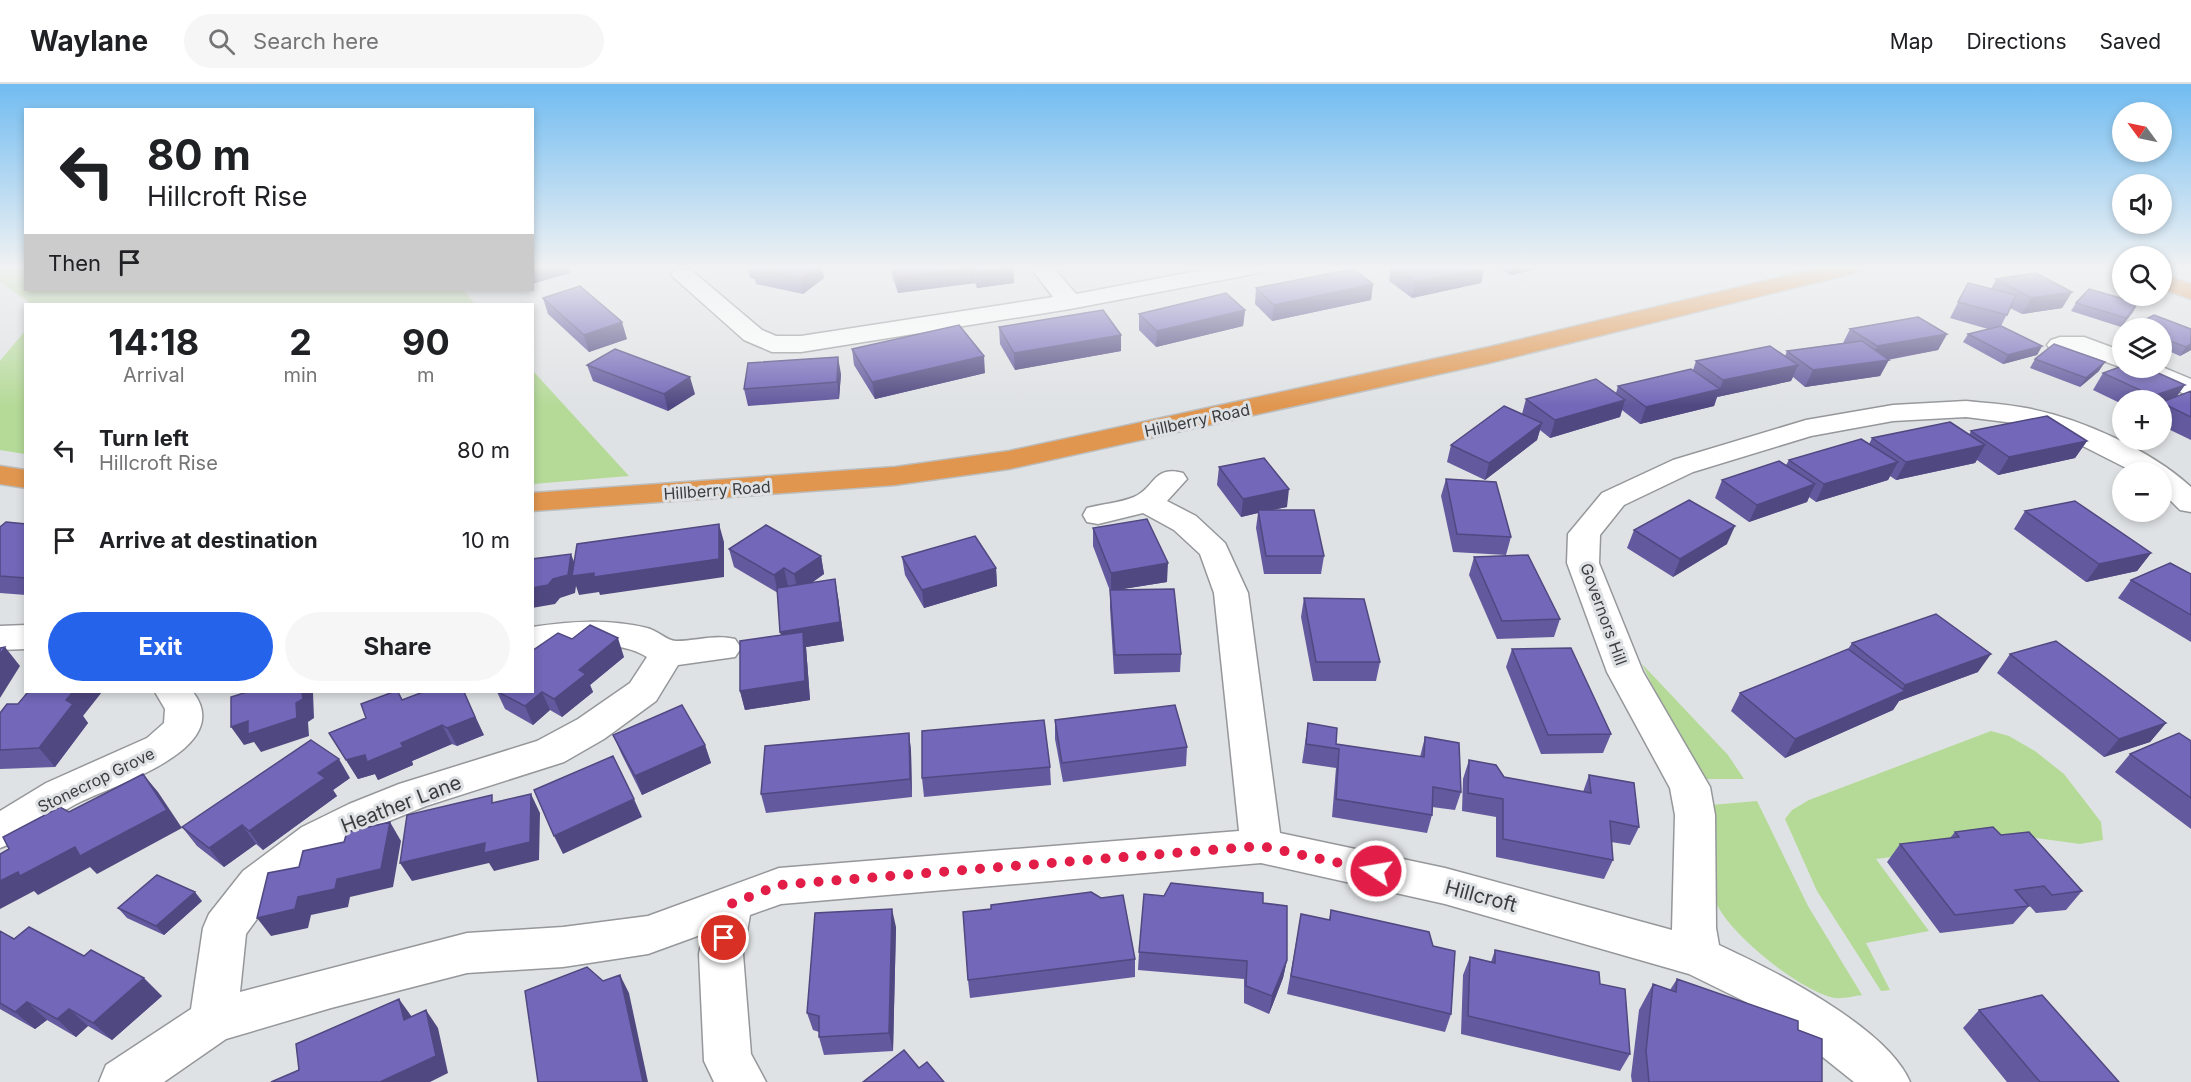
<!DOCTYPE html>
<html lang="en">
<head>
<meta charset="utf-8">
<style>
  :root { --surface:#fff; --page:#f6f6f6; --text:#202124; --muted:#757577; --line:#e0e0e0; --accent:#2563eb }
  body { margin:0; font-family:Inter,sans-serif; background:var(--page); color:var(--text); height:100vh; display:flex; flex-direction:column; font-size:22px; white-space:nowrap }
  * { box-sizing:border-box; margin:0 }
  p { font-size:20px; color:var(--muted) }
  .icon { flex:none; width:33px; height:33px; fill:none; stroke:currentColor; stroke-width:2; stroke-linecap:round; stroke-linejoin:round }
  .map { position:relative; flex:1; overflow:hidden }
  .sheet { position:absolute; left:24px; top:219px; width:510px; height:390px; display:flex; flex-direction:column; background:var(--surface); border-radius:0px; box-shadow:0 3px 9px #0003 }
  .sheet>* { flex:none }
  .guide { position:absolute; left:24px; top:24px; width:510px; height:183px; border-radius:0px; box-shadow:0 3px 9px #0003; background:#fff; color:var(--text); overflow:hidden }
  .needle { width:39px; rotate:303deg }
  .fabs { position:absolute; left:2112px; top:18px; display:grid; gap:12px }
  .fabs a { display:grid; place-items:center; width:60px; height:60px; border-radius:50%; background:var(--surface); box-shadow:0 3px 9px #0003; font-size:30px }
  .pin { position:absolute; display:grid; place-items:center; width:51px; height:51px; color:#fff; margin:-26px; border:3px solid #fff; border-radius:50%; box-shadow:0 2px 6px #0007 }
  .me { position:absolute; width:66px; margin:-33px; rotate:282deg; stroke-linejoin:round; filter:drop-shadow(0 0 4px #0008) }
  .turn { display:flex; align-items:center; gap:21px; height:126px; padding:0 24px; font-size:27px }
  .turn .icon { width:78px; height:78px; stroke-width:2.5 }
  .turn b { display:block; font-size:42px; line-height:51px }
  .then { display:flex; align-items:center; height:57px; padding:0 24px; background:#0003; gap:12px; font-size:22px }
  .eta { display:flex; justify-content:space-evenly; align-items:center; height:102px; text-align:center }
  .eta b { font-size:36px; font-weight:700; line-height:42px }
  .primary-button { display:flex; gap:12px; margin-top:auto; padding:12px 24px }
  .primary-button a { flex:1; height:69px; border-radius:36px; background:var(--accent); color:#fff; font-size:24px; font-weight:700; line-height:69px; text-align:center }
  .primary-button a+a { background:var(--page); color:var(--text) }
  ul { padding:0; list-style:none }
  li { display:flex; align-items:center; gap:18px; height:90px; padding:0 24px }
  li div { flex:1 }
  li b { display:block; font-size:22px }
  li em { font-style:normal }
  header { display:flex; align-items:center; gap:36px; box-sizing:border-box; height:84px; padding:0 30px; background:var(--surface); border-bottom:2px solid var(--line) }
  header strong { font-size:28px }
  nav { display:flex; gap:33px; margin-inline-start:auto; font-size:21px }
  .search { width:420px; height:54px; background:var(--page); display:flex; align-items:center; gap:15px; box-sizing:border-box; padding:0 21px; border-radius:33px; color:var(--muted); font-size:22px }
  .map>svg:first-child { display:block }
  .green { fill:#b5da98 }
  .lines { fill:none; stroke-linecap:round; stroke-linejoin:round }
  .street-casing { stroke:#95979a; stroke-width:3 }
  .highway-casing { stroke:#bcbdbd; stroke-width:3 }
  .street { fill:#fff; fill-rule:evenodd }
  .highway { fill:#e0964f; fill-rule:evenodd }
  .wall { fill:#62599e }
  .shaded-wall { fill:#504881 }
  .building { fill:#7267b8; stroke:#504881; stroke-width:1.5 }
  .route { stroke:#e11d48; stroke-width:10; stroke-dasharray:0 18 }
  .labels { text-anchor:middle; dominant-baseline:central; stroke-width:6; stroke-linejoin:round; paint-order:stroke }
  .street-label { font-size:16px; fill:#3b3c3d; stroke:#dfe2e4 }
  .near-street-label { font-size:20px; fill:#3b3c3d; stroke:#dfe2e4 }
</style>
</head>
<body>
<header>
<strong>Waylane</strong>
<div class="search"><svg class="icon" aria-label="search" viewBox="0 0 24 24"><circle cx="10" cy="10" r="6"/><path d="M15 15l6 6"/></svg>Search here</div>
<nav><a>Map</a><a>Directions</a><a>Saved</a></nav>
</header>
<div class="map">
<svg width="2191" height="998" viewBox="0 0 2191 998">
  <rect width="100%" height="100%" fill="#dfe2e4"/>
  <path class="green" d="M0,183H25L26,206H463L475,220H32L0,198Z
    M25,247V370L0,366V277Z
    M533,287L629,392L533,400Z
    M1642,580L1728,671L1744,695H1705L1665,628Z
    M1991,647L2009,652L2035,667L2064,690L2101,738L2103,756L2080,760L2036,754L1876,775L1929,847L1866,859L1890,906L1881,907L1817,807L1785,735L1792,726L1809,716Z
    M1757,717L1808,822L1862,911C1854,912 1843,915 1835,914C1801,908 1719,844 1712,808C1707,783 1711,747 1711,721Z"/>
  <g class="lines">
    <defs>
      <path id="street" d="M1030,183H1053L1076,210L1218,183H1265L1261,188L1253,190L1070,225L801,268H772L744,256L671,191L675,186H691L762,246L776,252H801L1053,213Z
        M2060,253H2084L2122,267L2123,284L2081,269L2051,266L2047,261L2051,256Z
        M2162,283L2191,295V312L2134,291L2130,285Z
        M1966,317C1986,319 2006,320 2026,324C2080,334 2151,366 2191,403V428L2180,426L2162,408V388H2134L2069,355L2022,340L1966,333L1893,337L1811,352L1693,388L1624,421L1600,451L1599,479L1643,588L1710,703L1715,731L1716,844L1719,861C1773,886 1887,943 1910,998H1854L1809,962L1746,918L1689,890L1445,820L1261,779L781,820L750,831L743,870L751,970L766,998H714L704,977L699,870L703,850L648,870L563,883L467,889L331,924L226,955L164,998H99L106,981L191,925L203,844L209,830L243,787L302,743L349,720L399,700L537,657L578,635L630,599L647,573C618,554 565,562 532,567V543C573,537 607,535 647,544C657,546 667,557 676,557C697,557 715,550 735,555L741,564L735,573L678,581L656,617L604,655L564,678L426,722L377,742L332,767L273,813L246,850L240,908L467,849L563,843L648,832L779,784L1239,747L1214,509L1200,470L1174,446L1143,429L1098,440L1087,438L1083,431L1087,424C1102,420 1120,419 1134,413C1155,404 1153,381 1183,389L1187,395L1167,417L1196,432L1225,459L1248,509L1280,749L1445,784L1672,846L1675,731L1670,704L1607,588L1567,479L1568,450L1602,409L1673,376L1806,336L1893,321Z
        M26,541V565L0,566V542Z
        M155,608H193C237,666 112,701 76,720C50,734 28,754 0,764V727L46,699L147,654L164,639L165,625Z"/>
      <path id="highway" d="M1823,183H1862L1858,188L1489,279L1009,385L895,401L532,427V409L895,383L1009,367L1489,263Z
        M2162,190L2191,200V215L2162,205Z
        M0,382L26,386V404L0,400Z"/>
    </defs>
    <use href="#street" class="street-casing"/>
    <use href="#highway" class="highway-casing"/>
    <use href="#street" class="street"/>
    <use href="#highway" class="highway"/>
  </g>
  <path class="wall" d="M748,183H822L824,194L803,210L756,200L755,195L750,194Z
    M891,183H1013L1014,199L977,204L975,199L898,209L892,191Z
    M1391,183H1483L1484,184L1481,199L1412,214L1389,197Z
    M1498,183H1546L1511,191Z
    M1996,195L2072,208L2062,224L2022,230L2010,224L2001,242L2042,262L2037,271L2003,280L1963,258L1968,250L1988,245L1950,234L1968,199L1991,205Z
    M1373,200L1371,216L1272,237L1255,220L1256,204Z
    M543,214L627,255L589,268L548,230Z
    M2076,219L2133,228L2121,243L2071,227Z
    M1245,226L1243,242L1156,263L1139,246V230Z
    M2154,231L2191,266L2180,272L2162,264V244H2130L2132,242Z
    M999,243L1121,267L1015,286L1000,260Z
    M1850,245L1947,250L1938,266L1888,276L1880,292L1805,303L1793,293L1791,297L1717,313L1714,322L1640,340L1622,326L1620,333L1550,354L1540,346L1537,356L1485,396L1447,378L1451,361L1522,330L1526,315L1616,309L1618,302L1693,286L1696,277L1785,272L1787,267L1843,259Z
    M852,265L985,289L875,315L854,281Z
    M2035,275L2099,287L2080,303L2030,284Z
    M587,281L695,310L668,327L593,297Z
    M2103,289L2178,312L2191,307V356L2162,342V316H2122V320L2093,306Z
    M841,290L839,315L748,322L744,305Z
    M1971,347L2087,357L2075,374L1998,391L1977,376L1975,379L1896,396L1890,392L1888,396L1816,418L1809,413L1807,418L1749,438L1715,414L1722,396L1786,381L1789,376L1869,360L1872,354L1969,351Z
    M1219,383L1287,423L1270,426L1324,472L1321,490H1264L1256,444L1258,429L1241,433L1217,401Z
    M1446,395L1511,453L1506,471L1453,468L1441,412Z
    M2025,427L2151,469L2137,487L2086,498L2014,445Z
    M26,440V511L0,509V443Z
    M1093,444L1167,498L1122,505L1181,570L1180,588L1114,590L1110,524V507L1093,462Z
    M1634,446L1727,460L1673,493L1627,464Z
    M729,465L821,472L824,490L813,498L838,513L844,557L806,563L810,616L745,626L740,607L781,551L778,509L734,483Z
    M902,473L996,484L997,502L924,524L905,491Z
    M1474,473L1560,535L1554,553L1497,555L1469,491Z
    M2191,490V558L2118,514L2131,496Z
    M1304,514L1380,578L1376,597H1313L1301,533Z
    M572,555L624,573L590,601L593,608L562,633L550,626L533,641L505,625L497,608H532Z
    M1852,559L1978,588L1899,617L1893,626L1785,674L1731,627L1740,609L1848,565Z
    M1512,565L1611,650L1603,669L1541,670L1506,583Z
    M2010,570L2166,639L2150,658L2104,673L1997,589Z
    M398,608L403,616L484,651L457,662L452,660L412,677L413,681L378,696L375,690L358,695L329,649L366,634Z
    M0,629L83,632L88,639L55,683L0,685Z
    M1055,636L1187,663L1186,682L1063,698L1055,655Z
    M1308,639L1336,660L1420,673L1425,653L1461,708L1455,726L1432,723V731L1427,749L1332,733L1336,684L1302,679Z
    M909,649L911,667L912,713L766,729L761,710Z
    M613,651L705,661L711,679L642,711L621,669Z
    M2191,657V745L2115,688L2130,670Z
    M1469,676L1504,693L1583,708L1589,691L1639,743L1630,761L1611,758L1613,776L1604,795L1496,773V733L1462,727L1463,695Z
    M1050,683L1051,701L924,713L922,694Z
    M350,694L333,706L337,712L263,766L256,760L224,783L197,762L182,743Z
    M1955,748L2001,751L2082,807L2066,826L2036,829L2028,820L2029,822L2013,840L1940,849L1887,778L1900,760L1950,754Z
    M202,817L164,851L127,834L118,824Z
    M1263,819L1287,876L1283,894L1269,930L1244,919V895L1138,886L1139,868Z
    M1331,826L1451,930L1445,948L1287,910L1301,830L1329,836Z
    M896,843L893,967L824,971L819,953V948L813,946L807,929Z
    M0,847L14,855L84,872L162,912L112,956L88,942L76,953L47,936L35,945L0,925Z
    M1495,866L1630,970L1620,987L1461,950L1463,891L1470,873L1491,878Z
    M1135,875V893L970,914L968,896Z
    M1677,895L1798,946L1822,998H1632L1631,992L1639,926L1653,900L1670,906Z
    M1979,926L2119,998H2007L1963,944Z"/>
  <path class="shaded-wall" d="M532,183H568L570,189L532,200Z
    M816,183H822L824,194L803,210L800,195Z
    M974,183L975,199L898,209L896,193Z
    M1513,183H1546L1511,191Z
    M1013,184L1014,199L977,204L976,188Z
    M1484,184L1481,199L1412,214L1415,198Z
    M1373,200L1371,216L1272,237L1274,221Z
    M2072,208L2062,224L2022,230L2031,214Z
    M2138,219L2133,228L2121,243L2126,234Z
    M1245,226L1243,242L1156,263L1157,247Z
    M622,238L627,255L589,268L584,251Z
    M1947,250L1938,266L1884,276H1889L1880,292L1805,303L1813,286L1870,278L1877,262Z
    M1121,251V267L1015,286L1014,269Z
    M2191,260V266L2180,272L2186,263Z
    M2042,262L2037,271L2003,280L2008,271Z
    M984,272L985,289L875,315L872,298Z
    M838,273L841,290L839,315L837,298Z
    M2105,278L2099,287L2080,303L2086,294Z
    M1798,281L1791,297L1717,313L1714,322L1640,340L1646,323L1720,305L1723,296Z
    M690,293L695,310L668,327L664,310Z
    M2185,301L2173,318L2162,319V316H2150L2153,312Z
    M1625,316L1620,333L1550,354L1555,336Z
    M1542,339L1537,356L1485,396L1489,379Z
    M2087,357L2075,374L1998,391L2009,373Z
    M1985,361L1975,379L1896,396L1906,378Z
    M1898,378L1888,396L1816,418L1824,400Z
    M1815,400L1807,418L1749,438L1757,421Z
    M1289,405L1287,423L1259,429L1258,426V429L1241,433L1243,415Z
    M719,440L724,458V493L600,511L599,508L579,511L576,502L575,509L560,514L555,520L532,524V504L571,470L578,488Z
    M1735,442L1727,460L1673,493L1680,475Z
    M2151,469L2137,487L2086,498L2099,480Z
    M821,472L824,490L798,508L794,490Z
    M1168,479L1167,498L1111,507V489Z
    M784,484L788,502L778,509L774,491Z
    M996,484L997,502L924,524L922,506Z
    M835,495L838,513L844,557L806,563L810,616L745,626L740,607L785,567L780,548Z
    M618,554L624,573L590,601L593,608L562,633L554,615L579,586Z
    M5,563L20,582L0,614V571Z
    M1991,570L1978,588L1899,617L1893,626L1785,674L1795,655L1899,610L1905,601Z
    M73,608H102L83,632L88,639L55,683L39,664L66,616Z
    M302,608H312L313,609L314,634L308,638L309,652L261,668L254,658L244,661L231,643L296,619Z
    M464,608L484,651L457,662L447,644Z
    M542,608L550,626L533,641L525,622Z
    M2166,639L2150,658L2104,673L2119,655Z
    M442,641L452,660L412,677L413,681L378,696L375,690L358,695L346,676L401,659Z
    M909,649L911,667L912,713L910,695Z
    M705,661L711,679L642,711L635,692Z
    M339,675L350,694L333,706L337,712L263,766L249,747L318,689Z
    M143,690L158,708L182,744L97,790L90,783L38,811L34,807L0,825V797Z
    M531,710L540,729L539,776L494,787L489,779L412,797L400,779Z
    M634,715L642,733L563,770L554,752Z
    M390,738L401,757L393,803L350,813L348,823L311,831L308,844L271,852L257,834L298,813L337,795Z
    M242,741L256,760L224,783L209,764Z
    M195,808L202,817L164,851L156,842Z
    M892,825L896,843L893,967L889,949Z
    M1287,876L1283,894L1269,930L1272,912Z
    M620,891L629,909L648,998H643Z
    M144,894L162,912L112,956L93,939Z
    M399,915L412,933L404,936Z
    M27,918L47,936L35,945L15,928Z
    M69,925L88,942L76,953L57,935Z
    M426,926L438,944L448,989L430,998H380Z"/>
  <path class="building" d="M756,183H816L800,195L753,184Z
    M893,183H1013V184L976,188L974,183L896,193Z
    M1394,183H1483L1484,184L1415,198Z
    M1353,185L1373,200L1274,221L1256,204Z
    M2036,189L2072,208L2031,214L1996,195Z
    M1968,199L2016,211L2007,231L1958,218Z
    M580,202L622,238L584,251L543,214Z
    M2089,205L2138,219L2126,234L2076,219Z
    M1226,209L1245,226L1157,247L1139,230Z
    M1103,226L1121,251L1014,269L999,243Z
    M2154,231L2191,245V260L2186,263L2162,254V244H2139L2132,242Z
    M1918,233L1947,250L1877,262L1850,245Z
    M959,241L984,272L872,298L852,265Z
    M2001,242L2042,262L2008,271L1968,250Z
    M1862,257L1889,276L1813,286L1787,267Z
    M2054,260L2105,278L2086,294L2035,275Z
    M1770,262L1798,281L1723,296L1696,277Z
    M615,265L690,293L664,310L587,281Z
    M838,273L837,298L744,305L748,279Z
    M2122,282V284H2147L2185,301L2153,312L2103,289Z
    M1691,285L1720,305L1646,323L1618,302Z
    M1596,295L1625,316L1555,336L1526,315Z
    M2191,307V333L2162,319V318Z
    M1504,322L1542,339L1489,379L1451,361Z
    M2047,332L2087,357L2009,373L1971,347Z
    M1950,338L1985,361L1906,378L1872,354Z
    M1861,355L1898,378L1824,400L1789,376Z
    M1264,374L1289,405L1243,415L1219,383Z
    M1779,377L1815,400L1757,421L1722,396Z
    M1446,395L1496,398L1511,453L1457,450Z
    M1689,416L1735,442L1680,475L1634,446Z
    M2075,417L2151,469L2099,480L2025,427Z
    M1258,426H1314L1324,472H1266Z
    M1147,435L1168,479L1111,489L1093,444Z
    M6,438L26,440V494L0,492V443Z
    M719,440V475L594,493V489L572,492L577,460Z
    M766,441L821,472L794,490L784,484L774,491L729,465Z
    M975,452L996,484L922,506L902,473Z
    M571,470L568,491L553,495L548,501L532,504V475Z
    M1528,471L1560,535L1502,537L1474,473Z
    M2170,479L2191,490V531L2131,496Z
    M835,495L840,538L780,548L777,504Z
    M1174,505L1181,570L1115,571L1110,506Z
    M1304,514L1364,515L1380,578H1316Z
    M1936,530L1991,570L1905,601L1852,559Z
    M590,541L618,554L579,586L586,590L554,615L542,608L525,622L498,608H532V567L558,549L572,555Z
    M803,548L805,597L740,607V557Z
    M2056,557L2166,639L2119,655L2010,570Z
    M5,563L0,571V564Z
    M1571,564L1611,650L1548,651L1512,565Z
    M1848,565L1905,607L1795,655L1740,609Z
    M28,608H73L66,616L73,620L39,664L0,666V629L7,620H18Z
    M247,608H302L303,615L296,619L297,634L248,650V637L231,643V613Z
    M393,608H398L402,616L423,608H464L475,633L447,644L442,641L401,659L403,663L367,678L365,671L346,676L329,649L366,634L361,620Z
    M682,621L705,661L635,692L613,651Z
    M1175,621L1187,663L1062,679L1055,636Z
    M1044,636L1050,683L922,694V647Z
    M1308,639L1337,644L1336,660L1424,673L1425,653L1459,659L1461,708L1433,703L1432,731L1336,715L1339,665L1306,660Z
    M909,649L910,695L761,710L765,662Z
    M2179,649L2191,657V714L2130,670Z
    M311,656L339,675L318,689L325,694L249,747L242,741L209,764L182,743Z
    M613,672L634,715L554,752L534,706Z
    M1469,676L1496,681L1504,693L1591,709L1589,691L1634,699L1639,743L1610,737L1613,776L1503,755V715L1468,709Z
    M143,690L167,726L80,772L75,763L20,792L18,788L0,797V770L9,765L3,753L60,723L69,728Z
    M531,710L530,758L484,769L485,759L400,779L407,731L492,711V719Z
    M390,738L381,785L337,795L335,805L298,813L295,825L257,834L268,789L299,783L303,767L344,758L347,748Z
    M1993,743L2001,751L2029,748L2082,807L2052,811L2044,802L2015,806L2029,822L1955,831L1900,760L1959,753L1955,748Z
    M157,791L195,808L156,842L118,824Z
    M1171,799L1263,809V819L1287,822V876L1272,912L1246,902L1247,877L1139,868L1144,810L1164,812Z
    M1091,808L1101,814L1123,811L1135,875L968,896L963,828L991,825V821Z
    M892,825L889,949L819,953V932L807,929L815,829Z
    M1331,826L1429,848L1433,862L1455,867L1451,930L1291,892L1301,830L1330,836Z
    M29,843L84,872L91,866L144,894L93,939L69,925L57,935L27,918L15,928L0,919V847L14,855Z
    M1495,866L1599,888L1600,900L1625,905L1630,970L1468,932L1470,873L1495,879Z
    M587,883L603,897L620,891L643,998H538L525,907Z
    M1677,895L1798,937V946L1822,955V998H1649L1646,967L1653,900L1676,908Z
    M2042,911L2119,998H2040L1979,926Z
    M399,915L404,936L426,926L436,972L380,998H271L299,986L296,960Z
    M904,966L919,984L927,978L944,998H863Z"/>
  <linearGradient id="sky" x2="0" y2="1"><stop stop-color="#71bcf1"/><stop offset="0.57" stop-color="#f1f2f3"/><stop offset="1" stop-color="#f1f2f3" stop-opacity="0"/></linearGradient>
  <rect width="2191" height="322" fill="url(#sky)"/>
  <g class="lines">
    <path class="route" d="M724,854L731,820L779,801L1261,762L1376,787"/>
  </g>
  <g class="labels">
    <g class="street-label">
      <text transform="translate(1197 336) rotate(-12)">Hillberry Road</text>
      <text transform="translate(717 406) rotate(-4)">Hillberry Road</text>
      <text transform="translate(1604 530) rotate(70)">Governors Hill</text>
      <text transform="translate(96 696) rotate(-26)">Stonecrop Grove</text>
    </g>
    <g class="near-street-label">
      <text transform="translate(401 720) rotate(-21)">Heather Lane</text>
      <text transform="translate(1481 812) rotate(15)">Hillcroft</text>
    </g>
  </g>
</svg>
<div class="fabs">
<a><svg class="needle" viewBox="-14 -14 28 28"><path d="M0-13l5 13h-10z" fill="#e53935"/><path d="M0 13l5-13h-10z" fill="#757577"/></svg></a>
<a><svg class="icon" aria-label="sound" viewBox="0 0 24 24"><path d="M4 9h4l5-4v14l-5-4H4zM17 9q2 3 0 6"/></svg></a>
<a><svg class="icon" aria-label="search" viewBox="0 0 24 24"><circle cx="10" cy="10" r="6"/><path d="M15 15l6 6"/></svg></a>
<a><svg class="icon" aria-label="layers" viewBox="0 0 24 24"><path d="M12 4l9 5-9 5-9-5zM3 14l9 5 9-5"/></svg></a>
<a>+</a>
<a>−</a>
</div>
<div class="pin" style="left:724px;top:854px;background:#d93025"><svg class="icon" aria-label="arrive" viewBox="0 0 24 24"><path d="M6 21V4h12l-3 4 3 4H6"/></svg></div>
<svg class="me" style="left:1376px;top:787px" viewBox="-20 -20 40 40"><circle r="17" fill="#e11d48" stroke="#fff" stroke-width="3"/><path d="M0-11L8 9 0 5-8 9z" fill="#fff"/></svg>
<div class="guide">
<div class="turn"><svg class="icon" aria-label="left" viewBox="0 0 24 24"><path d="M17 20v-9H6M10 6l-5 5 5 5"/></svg><div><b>80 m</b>Hillcroft Rise</div></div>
<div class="then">Then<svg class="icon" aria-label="arrive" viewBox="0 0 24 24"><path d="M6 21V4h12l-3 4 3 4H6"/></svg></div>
</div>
<section class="sheet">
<div class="eta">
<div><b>14:18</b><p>Arrival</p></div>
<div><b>2</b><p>min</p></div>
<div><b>90</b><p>m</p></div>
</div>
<ul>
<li><svg class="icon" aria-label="left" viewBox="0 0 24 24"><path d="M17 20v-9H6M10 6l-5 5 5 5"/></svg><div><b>Turn left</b><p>Hillcroft Rise</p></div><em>80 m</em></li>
<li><svg class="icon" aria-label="arrive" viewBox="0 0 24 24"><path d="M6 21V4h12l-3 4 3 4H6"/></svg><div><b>Arrive at destination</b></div><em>10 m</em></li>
</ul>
<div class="primary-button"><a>Exit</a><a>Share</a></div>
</section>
</div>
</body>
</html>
